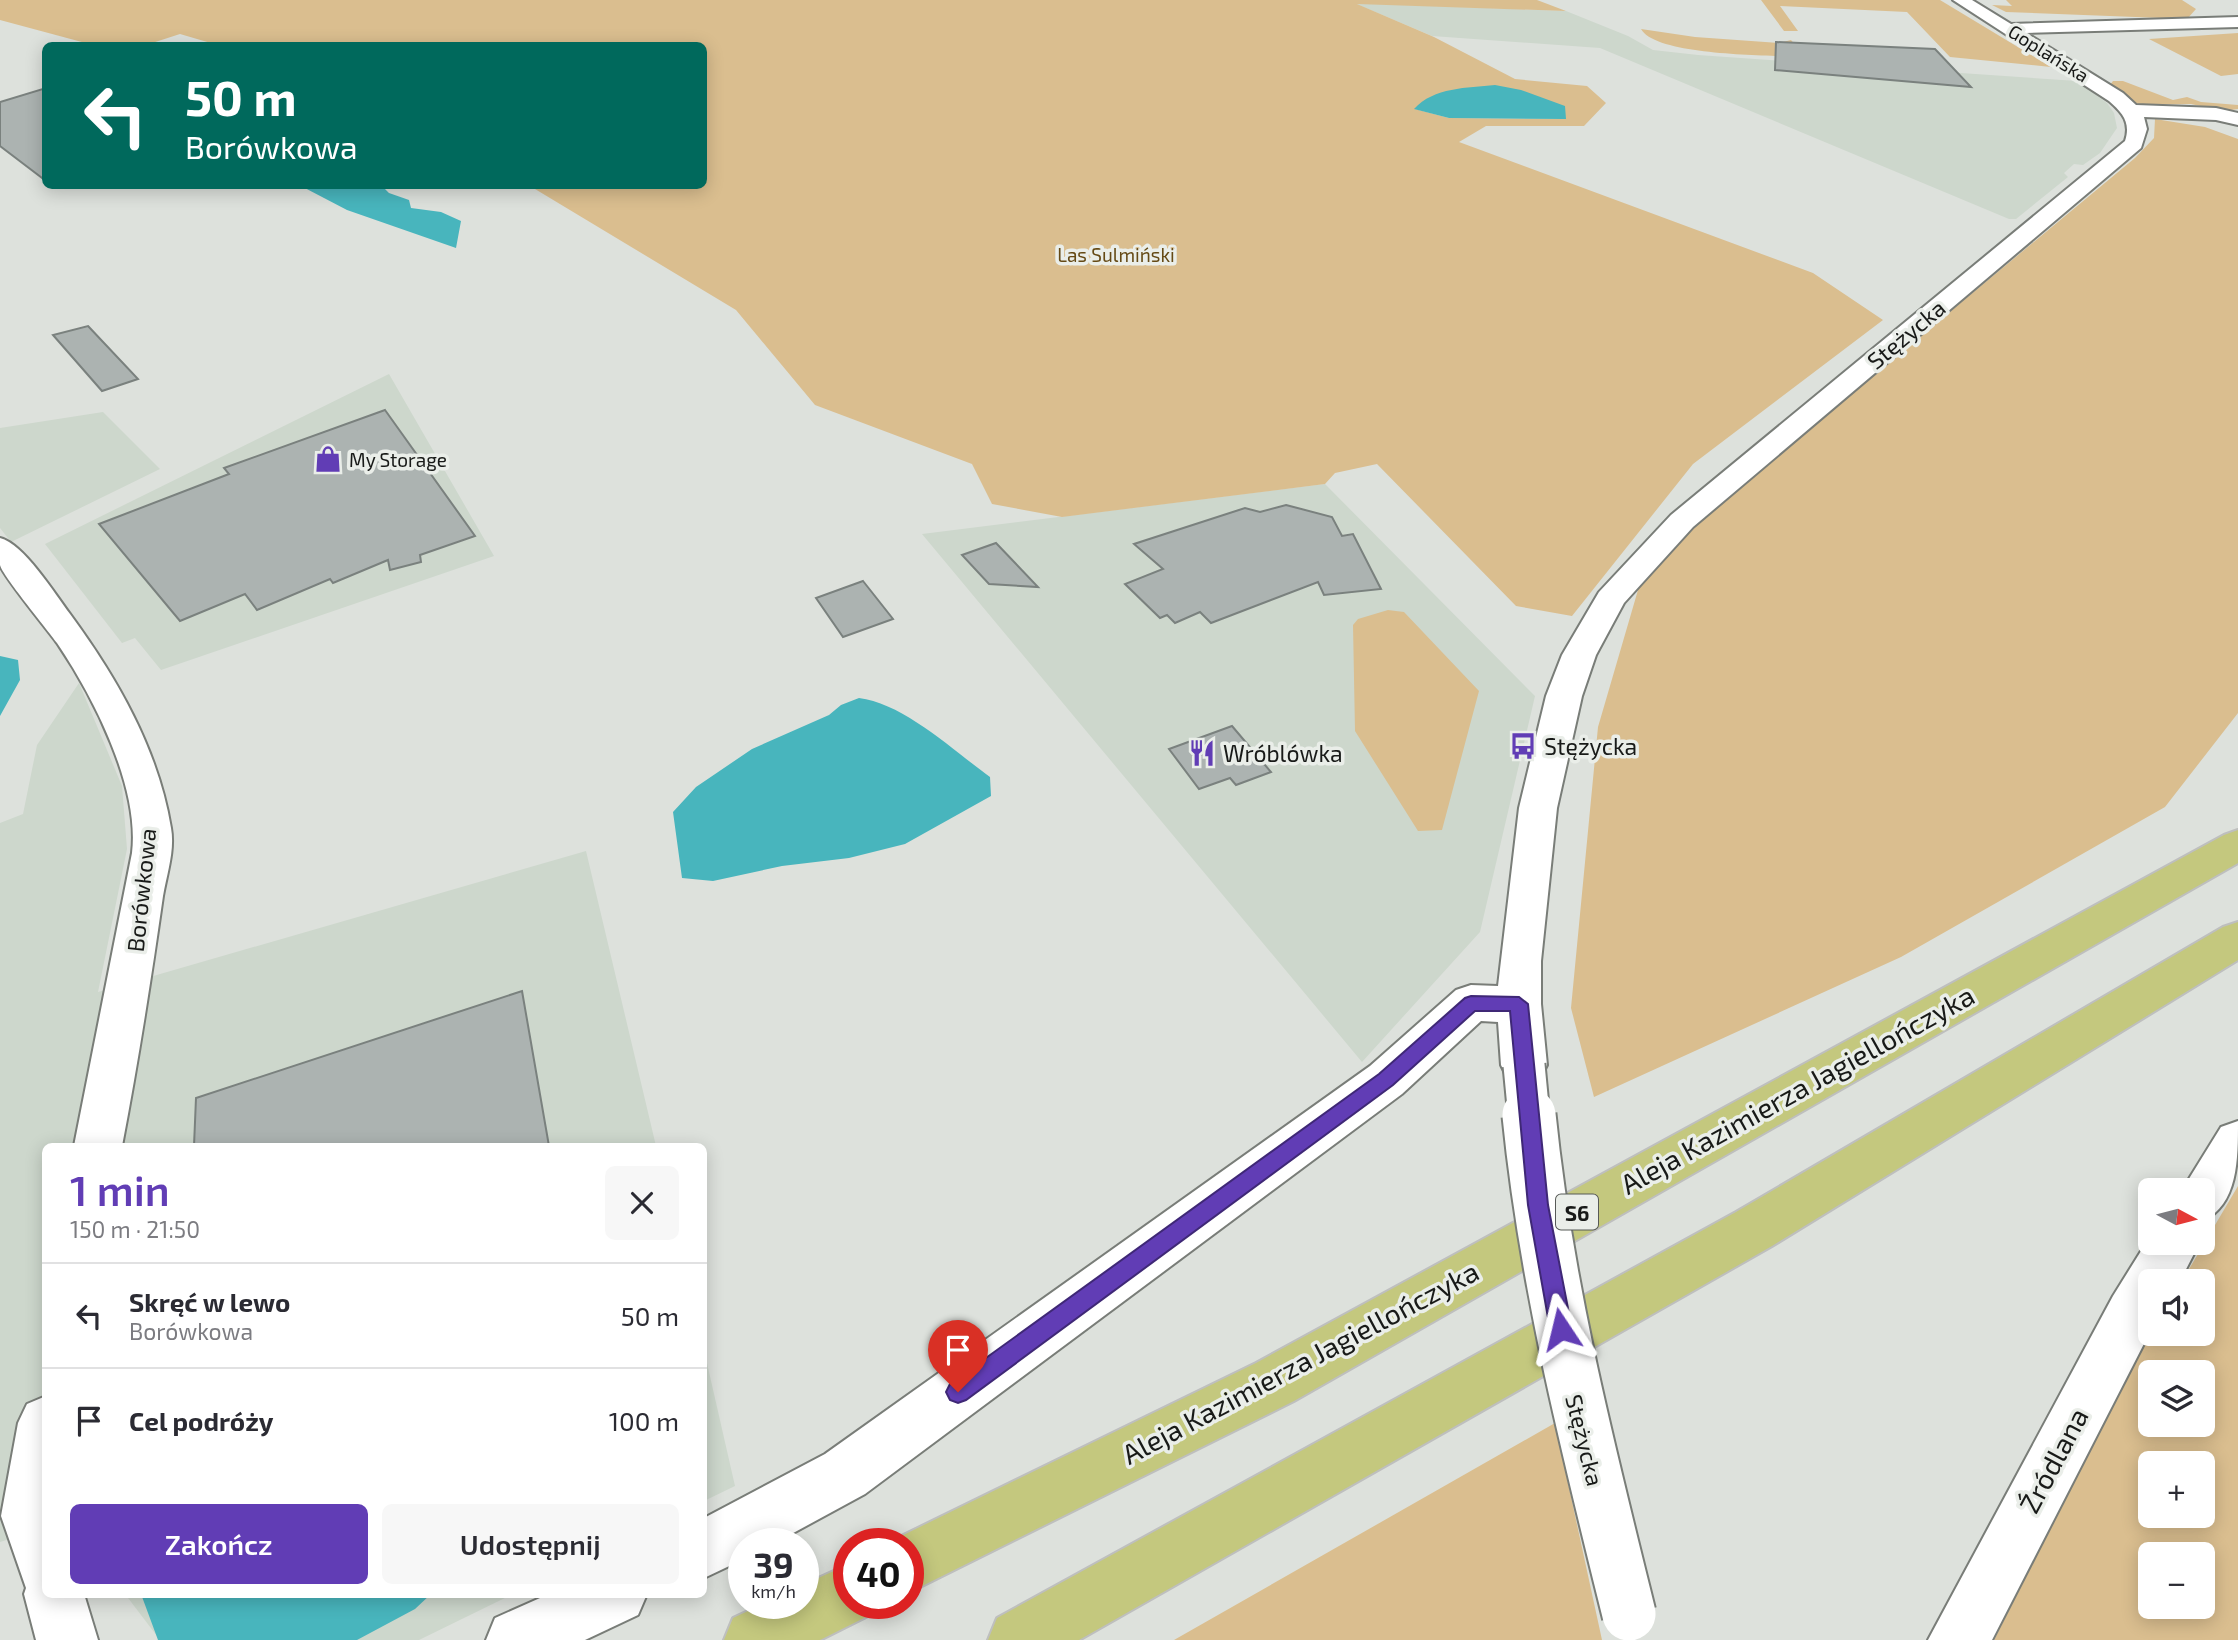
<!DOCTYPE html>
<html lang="pl">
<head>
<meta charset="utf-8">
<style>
  :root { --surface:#fff; --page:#f7f7f7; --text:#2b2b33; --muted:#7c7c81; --line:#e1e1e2; --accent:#613db5 }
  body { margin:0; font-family:"Exo 2",sans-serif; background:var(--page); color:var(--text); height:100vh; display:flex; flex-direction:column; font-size:26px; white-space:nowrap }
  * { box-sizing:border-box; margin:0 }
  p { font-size:23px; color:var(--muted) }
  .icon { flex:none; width:38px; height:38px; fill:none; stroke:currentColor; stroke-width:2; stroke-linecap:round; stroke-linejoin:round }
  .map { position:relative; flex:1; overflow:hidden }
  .panel { position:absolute; left:42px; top:1143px; width:665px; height:455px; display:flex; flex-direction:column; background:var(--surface); border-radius:10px; box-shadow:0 4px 18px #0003 }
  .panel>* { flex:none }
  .guide { position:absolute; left:42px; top:42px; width:665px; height:147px; border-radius:10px; box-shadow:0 4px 18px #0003; background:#00695c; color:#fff; overflow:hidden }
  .needle { width:46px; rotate:97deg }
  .tools { position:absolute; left:2138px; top:1178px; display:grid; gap:14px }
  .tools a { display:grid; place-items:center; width:77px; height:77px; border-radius:10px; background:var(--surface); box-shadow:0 4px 18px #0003; font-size:35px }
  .speed { position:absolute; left:728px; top:1528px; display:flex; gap:14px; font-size:35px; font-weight:700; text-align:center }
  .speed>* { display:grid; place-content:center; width:91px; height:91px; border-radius:50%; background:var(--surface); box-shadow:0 4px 18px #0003; line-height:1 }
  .speed small { font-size:18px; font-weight:400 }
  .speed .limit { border:10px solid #d22; background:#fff; color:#111 }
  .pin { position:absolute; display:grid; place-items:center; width:60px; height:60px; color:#fff; margin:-72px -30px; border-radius:50% 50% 50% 0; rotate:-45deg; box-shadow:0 0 7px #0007 }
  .pin .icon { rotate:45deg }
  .me { position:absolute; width:77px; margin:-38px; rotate:350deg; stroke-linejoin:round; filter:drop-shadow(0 0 5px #0008) }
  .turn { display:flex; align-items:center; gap:24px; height:147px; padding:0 28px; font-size:32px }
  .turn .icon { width:91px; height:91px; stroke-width:2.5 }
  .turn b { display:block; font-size:49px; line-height:60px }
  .round { display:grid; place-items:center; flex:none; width:74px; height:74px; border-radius:10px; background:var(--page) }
  .head { display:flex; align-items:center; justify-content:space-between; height:119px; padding:0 28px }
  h1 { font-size:42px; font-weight:600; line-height:52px; color:var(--accent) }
  .cta { display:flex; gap:14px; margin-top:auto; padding:14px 28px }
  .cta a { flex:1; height:80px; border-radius:10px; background:var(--accent); color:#fff; font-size:28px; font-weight:600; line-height:80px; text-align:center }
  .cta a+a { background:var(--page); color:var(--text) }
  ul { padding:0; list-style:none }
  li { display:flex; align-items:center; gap:21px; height:105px; padding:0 28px; border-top:2px solid var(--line) }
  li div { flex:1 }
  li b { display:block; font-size:26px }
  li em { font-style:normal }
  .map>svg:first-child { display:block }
  .built { fill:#cdd7cc }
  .green { fill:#dabe8f; fill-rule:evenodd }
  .water { fill:#48b5bd }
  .building { fill:#acb3b1; stroke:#7a817e; stroke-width:2 }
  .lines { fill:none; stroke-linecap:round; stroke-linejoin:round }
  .minor-casing { stroke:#797d78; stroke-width:4 }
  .highway-casing { stroke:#bebfbe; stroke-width:4 }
  .minor { fill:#fff; fill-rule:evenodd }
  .highway { fill:#c4c87e; fill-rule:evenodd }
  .minor-bridge-far1-casing { stroke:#797d78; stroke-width:45; stroke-linecap:butt }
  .minor-bridge-casing { stroke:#797d78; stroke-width:57; stroke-linecap:butt }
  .minor-bridge-far1 { stroke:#fff; stroke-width:41 }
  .minor-bridge { stroke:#fff; stroke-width:53 }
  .route { fill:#613db5; stroke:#3f2876; stroke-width:2 }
  .labels { text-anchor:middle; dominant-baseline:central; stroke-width:7; stroke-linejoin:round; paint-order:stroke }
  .far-street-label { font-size:19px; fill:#181a18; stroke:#eaeee9 }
  .far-park-label { font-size:19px; fill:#654a15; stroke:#eaeee9 }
  .far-poi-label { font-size:19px; fill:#181a18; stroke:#eaeee9; text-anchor:start }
  .shield { fill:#eaeee9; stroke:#575a57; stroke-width:2 }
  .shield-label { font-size:21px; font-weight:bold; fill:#181a18 }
  .street-label { font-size:23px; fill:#181a18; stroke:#eaeee9 }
  .poi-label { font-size:23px; fill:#181a18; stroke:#eaeee9; text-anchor:start }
  .near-street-label { font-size:28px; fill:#181a18; stroke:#eaeee9 }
</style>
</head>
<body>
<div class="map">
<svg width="2238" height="1640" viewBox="0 0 2238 1640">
  <rect width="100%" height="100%" fill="#dde1dc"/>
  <path class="built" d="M1354,3L1566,11L1628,36L1653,50L1698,55L2077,81L2107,103L2114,113L2117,128L2100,153L2083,165L2074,164L2064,173L2068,177L2016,219H2009L1600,48L1432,36Z
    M389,374L494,556L161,670L135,638L122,643L45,544Z
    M103,412L160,469L11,542L0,528V428Z
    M1325,484L1535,696L1480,932L1362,1062L922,534Z
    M79,683L122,786L127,849L98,992L586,851L656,1146H46L45,1528L0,1542V823L23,814L37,745Z
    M704,1350L735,1486L704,1501Z
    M125,1594H513L419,1640H160Z"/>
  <path class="green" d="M0,0H1537L1566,11L1357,4L1434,37L1515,79L1587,86L1606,103L1584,126H1486L1459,142L1813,273L1883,320L1693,464L1572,616L1516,606L1377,464L1335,473L1325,484L1062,517L992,504L972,464L815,405L736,310L530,186H704V46H221L180,34L146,45H93L0,20ZM1415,109L1566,119L1449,118Z
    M1761,0H1940L2051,67L1950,57L1907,12L1780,6L1798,31H1784Z
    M2006,0H2182L2196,9L2187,19L2006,12L1992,5L2012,6Z
    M1641,29L1695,37L1779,43L1791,40L1801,52L1800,57C1769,55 1656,56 1641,29Z
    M2238,33V74L2221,76L2149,39Z
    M2123,81L2173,100L2187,97L2201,102L2238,105V109L2224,111L2191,104L2139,105L2110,85L2113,81Z
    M2155,119L2205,127L2238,139V713L2165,807L1901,957L1594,1097L1571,1008L1598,727L1638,590L1636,584L1648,566L1717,505L2135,158L2154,138Z
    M1388,610L1404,612L1479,691L1442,830L1418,831L1355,731L1353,625L1358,619Z
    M2238,1186V1640H1994L2112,1401L2151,1334H2203V1281H2182ZM2151,1372H2203V1424H2151ZM2151,1463H2203V1516H2151ZM2151,1554H2203V1606H2151Z
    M1555,1423L1602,1640H1174Z"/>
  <path class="water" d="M1495,85L1521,90L1565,106L1566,119L1449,118L1414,109C1434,87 1467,88 1495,85Z
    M301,186H382L389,193L409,200L411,208L441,212L461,221L456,248L347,210Z
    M0,656L18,660L20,680L0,716Z
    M859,698C903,703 954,751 990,777L991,796L905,844L849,858L782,866L713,881L682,878L673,812L696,787L752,749L829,715L841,705Z
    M141,1594H431L415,1609L357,1640H158Z"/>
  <path class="building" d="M1776,42L1935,49L1971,87L1775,70Z
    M46,88V181L0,146V102Z
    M88,326L138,379L102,391L53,335Z
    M385,410L475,536L420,555L421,562L390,570L388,560L333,583L330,579L257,610L245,594L180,621L99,524L229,474L224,468Z
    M1286,505L1332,517L1342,536L1353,534L1381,589L1324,595L1318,582L1211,623L1200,612L1175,623L1167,615L1160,618L1125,584L1163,569L1134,544L1245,508L1260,512Z
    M996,543L1038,587L989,584L962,555Z
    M863,581L893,619L843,637L816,598Z
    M1232,726L1271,772L1236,785L1230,778L1199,789L1169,749Z
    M522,991L549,1146H194L196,1098Z"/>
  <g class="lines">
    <defs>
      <path id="minor" d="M1953,0H1972L2011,24L2238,17V27L2026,33L2123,93L2136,105L2216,108L2238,113V125L2216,120L2144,117L2147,129L2141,148L1693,527L1624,603L1596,655L1582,696L1557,808L1541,961V1004L1547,1065L1540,1079L1524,1084L1508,1079L1501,1065L1498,1022L1481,1021L1402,1094L865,1494L773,1544H744V1559L704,1578V1518L825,1454L1370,1066L1456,990L1471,985L1498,986L1519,808L1546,696L1562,655L1599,592L1671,515L2125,141C2131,123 2123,113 2109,101Z
        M0,538C23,543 55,594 70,614C117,678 158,749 171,828C175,850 167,873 163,896C151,980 138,1063 122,1146H74L132,853C140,787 93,696 57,643C47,629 2,575 0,565C0,556 0,546 0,538Z
        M2238,1121C2238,1160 2238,1204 2203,1221V1190H2182L2221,1127Z
        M2151,1235V1242H2200L2180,1281H2151V1330L1992,1640H1928L2113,1296Z
        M46,1396V1594H84L98,1640H36L24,1594L26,1588L1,1516L18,1423L27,1404Z
        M549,1594H647L638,1615L585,1640H486L495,1618Z"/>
      <path id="highway" d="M2238,830V863L1294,1401L908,1593V1544L887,1543L1256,1363L2224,835Z
        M2238,922V960L1772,1246L1079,1640H988L997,1618L1736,1212L2223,927Z
        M849,1564V1603H875L870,1615L820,1640H724L733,1618L765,1603H803V1585Z"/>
    </defs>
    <use href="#minor" class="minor-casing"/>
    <use href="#highway" class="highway-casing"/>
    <use href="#minor" class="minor"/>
    <use href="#highway" class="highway"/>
    <defs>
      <path id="minor-bridge-far1" d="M1524,1065L1529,1117"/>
      <path id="minor-bridge" d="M1529,1115C1546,1285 1588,1449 1629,1614"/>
    </defs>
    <use href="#minor-bridge-far1" class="minor-bridge-far1-casing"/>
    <use href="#minor-bridge" class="minor-bridge-casing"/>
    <use href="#minor-bridge-far1" class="minor-bridge-far1"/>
    <use href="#minor-bridge" class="minor-bridge"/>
  </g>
  <path class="route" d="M1471,996L1519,997L1528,1004L1548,1205L1572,1329L1568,1337L1561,1340L1553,1337L1550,1329L1528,1205L1510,1011H1475L1393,1085L966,1400L958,1403L950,1400L946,1392L950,1384L1379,1074L1465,998Z"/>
  <defs>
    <symbol id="shop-bare" viewBox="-9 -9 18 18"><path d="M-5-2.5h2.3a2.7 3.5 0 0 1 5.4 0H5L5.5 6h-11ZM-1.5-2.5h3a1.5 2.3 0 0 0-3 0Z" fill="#613db5" stroke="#eaeee9" stroke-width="2.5" paint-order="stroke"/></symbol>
    <symbol id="bus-bare" viewBox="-9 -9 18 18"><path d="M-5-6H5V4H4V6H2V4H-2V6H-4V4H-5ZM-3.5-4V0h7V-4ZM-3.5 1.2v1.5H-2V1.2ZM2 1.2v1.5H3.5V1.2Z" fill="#613db5" stroke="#eaeee9" stroke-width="2.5" paint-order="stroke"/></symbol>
    <symbol id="restaurant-bare" viewBox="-9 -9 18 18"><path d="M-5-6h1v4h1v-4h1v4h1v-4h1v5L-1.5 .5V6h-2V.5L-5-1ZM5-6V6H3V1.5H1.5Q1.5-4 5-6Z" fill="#613db5" stroke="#eaeee9" stroke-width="2.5" paint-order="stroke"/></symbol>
  </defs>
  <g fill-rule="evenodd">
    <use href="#shop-bare" x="309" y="440" width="38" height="38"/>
    <use href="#bus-bare" x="1504" y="727" width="38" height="38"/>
    <use href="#restaurant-bare" x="1183" y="734" width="38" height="38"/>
  </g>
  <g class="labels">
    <g class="far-street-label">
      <text transform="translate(2049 53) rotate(32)">Goplańska</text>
    </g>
    <g class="far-park-label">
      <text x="1116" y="254">Las Sulmiński</text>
    </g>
    <g class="far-poi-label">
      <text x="349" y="459">My Storage</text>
    </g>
    <rect class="shield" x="1556" y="1194.5" width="42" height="35" rx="5"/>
    <g class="shield-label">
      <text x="1577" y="1212">S6</text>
    </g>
    <g class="street-label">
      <text transform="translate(1906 334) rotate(-40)">Stężycka</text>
      <text transform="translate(141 890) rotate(-84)">Borówkowa</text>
      <text transform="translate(1585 1440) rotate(76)">Stężycka</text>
    </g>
    <g class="poi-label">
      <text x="1544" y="746">Stężycka</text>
      <text x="1223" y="753">Wróblówka</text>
    </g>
    <g class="near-street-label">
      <text transform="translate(1797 1089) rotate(-29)">Aleja Kazimierza Jagiellończyka</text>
      <text transform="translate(1300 1362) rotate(-28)">Aleja Kazimierza Jagiellończyka</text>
      <text transform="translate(2053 1460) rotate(-62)">Źródlana</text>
    </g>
  </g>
</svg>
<div class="tools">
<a><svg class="needle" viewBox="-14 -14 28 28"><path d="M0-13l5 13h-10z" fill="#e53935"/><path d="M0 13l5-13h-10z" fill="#7c7c81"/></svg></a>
<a><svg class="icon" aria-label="sound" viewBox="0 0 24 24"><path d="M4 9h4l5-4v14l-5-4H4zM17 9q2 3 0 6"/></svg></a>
<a><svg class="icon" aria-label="layers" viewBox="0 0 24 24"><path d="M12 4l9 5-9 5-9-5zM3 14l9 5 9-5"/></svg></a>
<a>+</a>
<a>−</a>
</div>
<div class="speed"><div>39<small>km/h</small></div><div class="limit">40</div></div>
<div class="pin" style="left:958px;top:1392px;background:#d93025"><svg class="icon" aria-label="arrive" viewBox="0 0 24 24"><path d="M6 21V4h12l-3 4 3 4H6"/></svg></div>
<svg class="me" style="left:1561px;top:1329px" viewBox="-20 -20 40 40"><path d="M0-17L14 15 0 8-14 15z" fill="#613db5" stroke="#fff" stroke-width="4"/></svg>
<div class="guide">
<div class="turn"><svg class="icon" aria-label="left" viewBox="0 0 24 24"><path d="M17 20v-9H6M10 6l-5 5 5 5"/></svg><div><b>50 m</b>Borówkowa</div></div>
</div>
<section class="panel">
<div class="head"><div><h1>1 min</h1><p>150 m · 21:50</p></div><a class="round"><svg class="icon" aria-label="close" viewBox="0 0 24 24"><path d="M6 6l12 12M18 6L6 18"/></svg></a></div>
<ul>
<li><svg class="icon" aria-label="left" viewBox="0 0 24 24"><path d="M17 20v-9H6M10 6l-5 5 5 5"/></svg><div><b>Skręć w lewo</b><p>Borówkowa</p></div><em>50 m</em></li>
<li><svg class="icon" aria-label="arrive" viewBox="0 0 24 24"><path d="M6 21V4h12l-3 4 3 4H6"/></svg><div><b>Cel podróży</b></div><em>100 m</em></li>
</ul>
<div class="cta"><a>Zakończ</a><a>Udostępnij</a></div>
</section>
</div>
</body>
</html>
